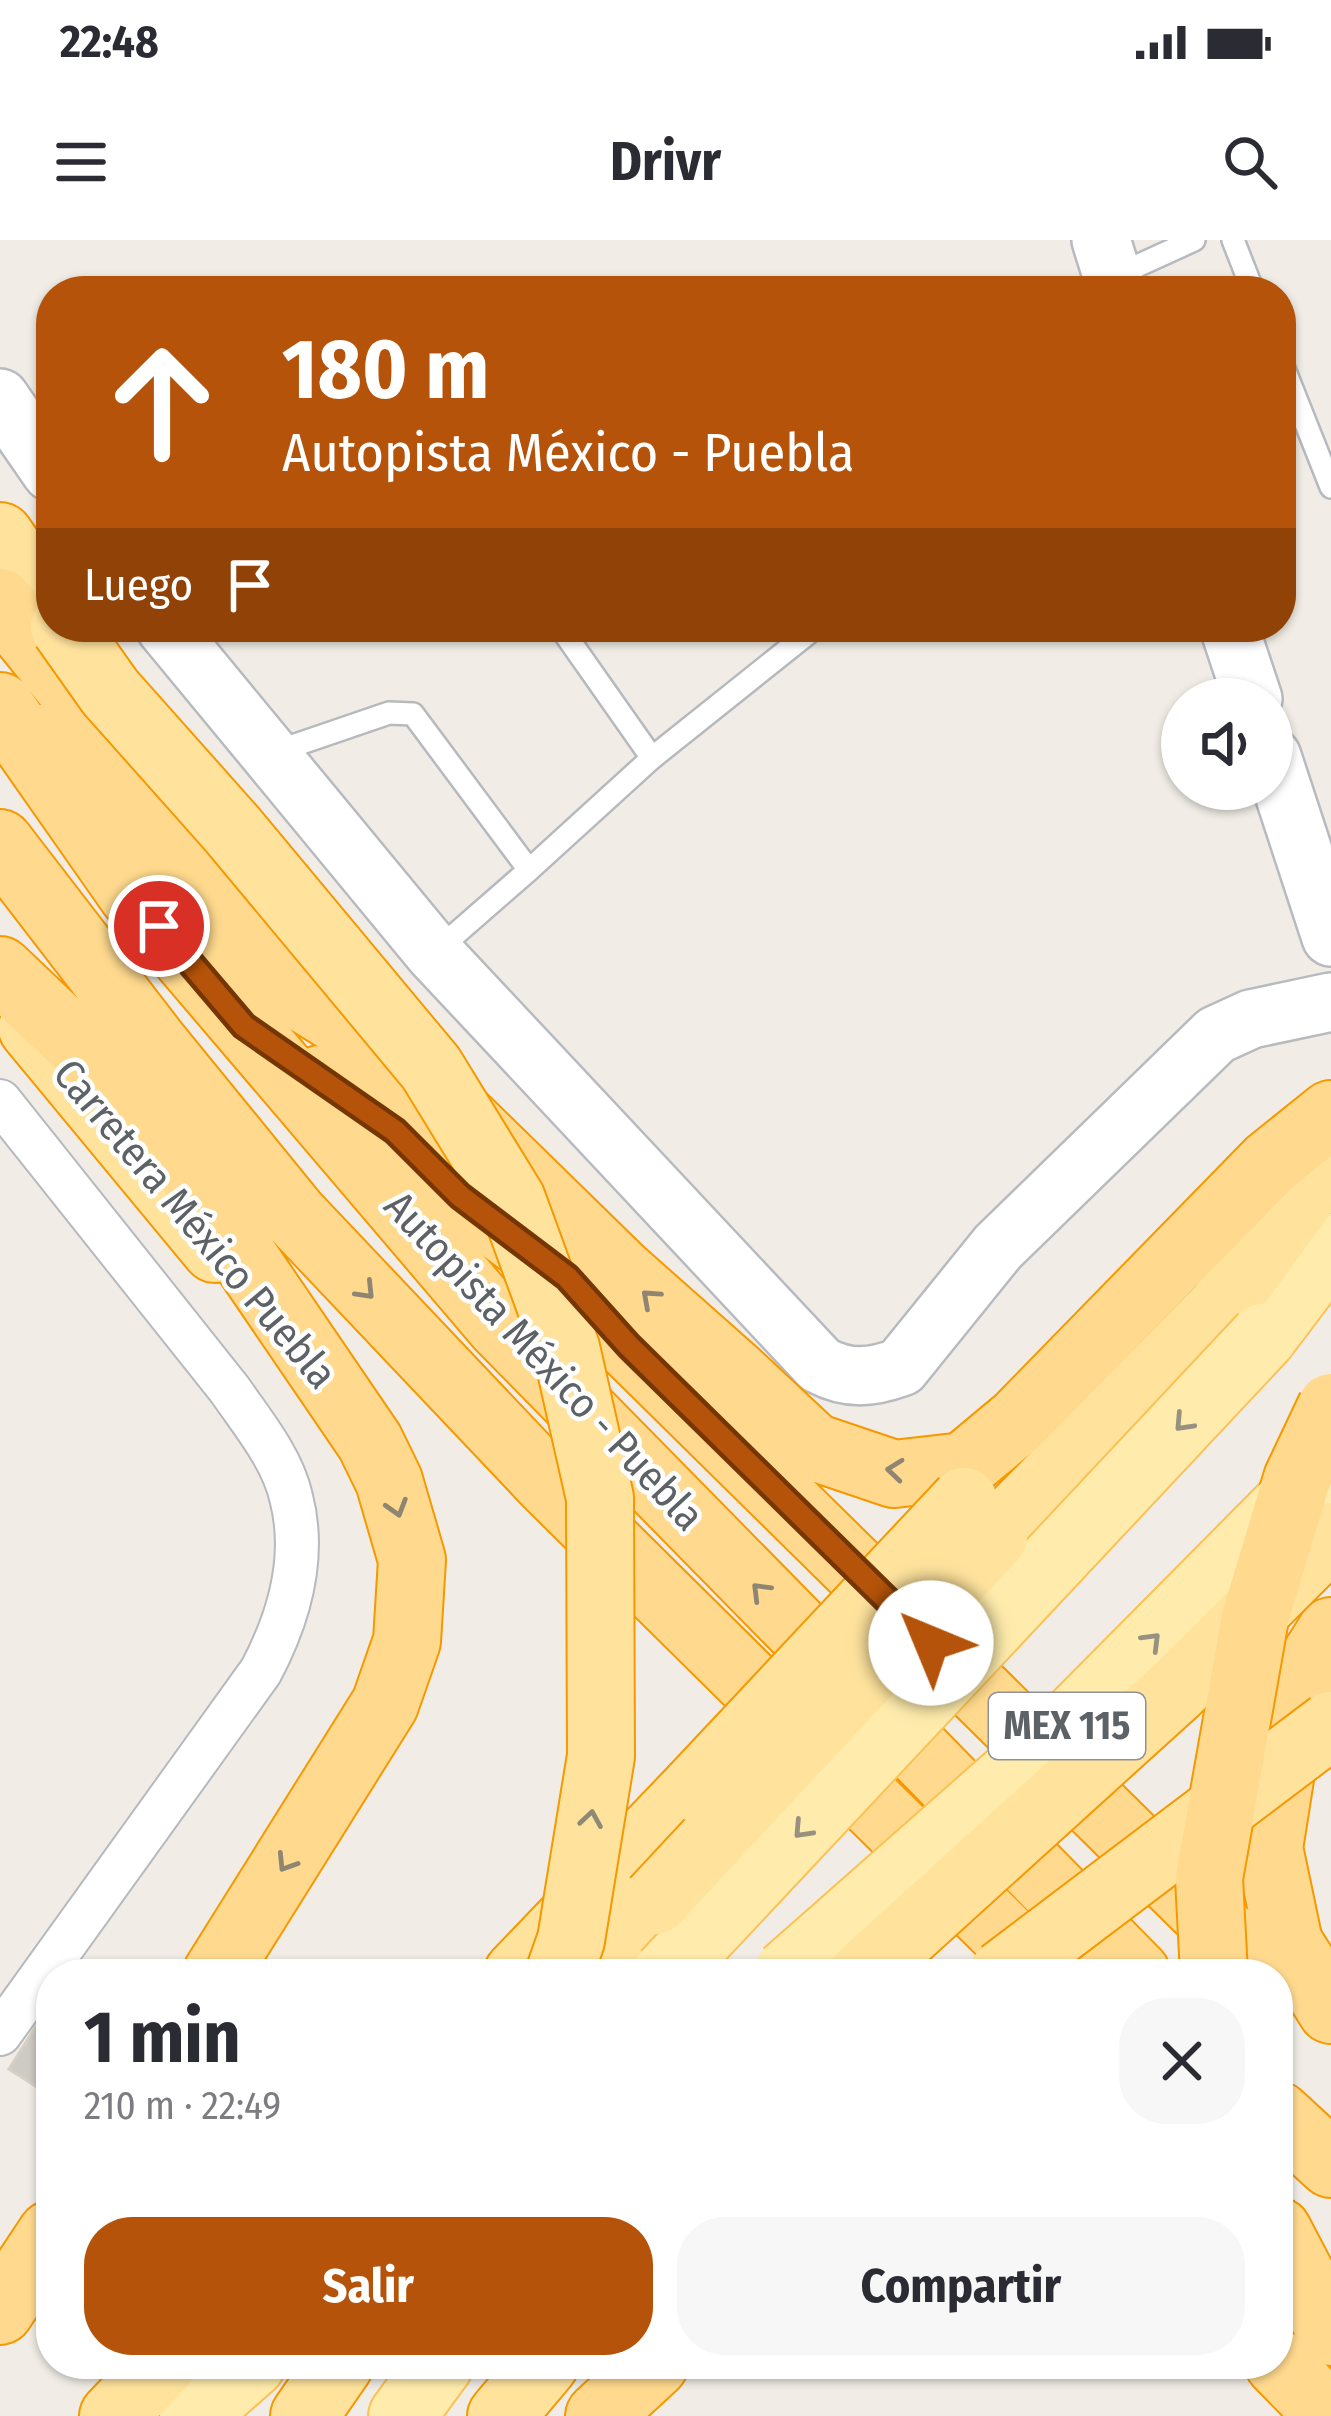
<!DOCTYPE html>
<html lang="es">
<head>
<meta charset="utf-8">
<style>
  :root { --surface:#fff; --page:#f7f7f7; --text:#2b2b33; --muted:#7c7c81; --accent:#b45309 }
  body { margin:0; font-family:"Fira Sans Condensed",sans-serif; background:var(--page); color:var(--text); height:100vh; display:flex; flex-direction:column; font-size:45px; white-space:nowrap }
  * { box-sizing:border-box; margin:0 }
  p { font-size:39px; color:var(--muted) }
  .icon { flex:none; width:66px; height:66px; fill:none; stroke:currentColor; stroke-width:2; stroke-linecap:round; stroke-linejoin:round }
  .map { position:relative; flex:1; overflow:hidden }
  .sheet { position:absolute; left:36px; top:1719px; width:1257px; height:420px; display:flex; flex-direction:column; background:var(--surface); border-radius:48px; box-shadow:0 3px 9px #0004 }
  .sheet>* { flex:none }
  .hud { position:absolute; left:36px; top:36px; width:1260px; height:366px; border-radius:48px; box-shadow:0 3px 9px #0004; background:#b45309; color:#fff; overflow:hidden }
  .controls { position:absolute; left:1161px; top:438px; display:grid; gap:24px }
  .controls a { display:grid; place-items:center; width:132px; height:132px; border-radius:50%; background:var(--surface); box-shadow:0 3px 9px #0004; font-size:60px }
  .pin { position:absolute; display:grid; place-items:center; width:102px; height:102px; color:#fff; margin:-51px; border:6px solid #fff; border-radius:50%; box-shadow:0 3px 12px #0007 }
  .me { position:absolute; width:132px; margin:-66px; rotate:315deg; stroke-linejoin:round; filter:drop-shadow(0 0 9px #0008) }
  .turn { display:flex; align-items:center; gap:42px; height:252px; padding:0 48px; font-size:54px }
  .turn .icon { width:156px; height:156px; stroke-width:2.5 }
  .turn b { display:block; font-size:84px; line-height:102px }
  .then { display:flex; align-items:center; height:114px; padding:0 48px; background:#0003; gap:24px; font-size:45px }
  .round { display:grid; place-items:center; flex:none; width:126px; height:126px; border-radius:48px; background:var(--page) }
  .summary { display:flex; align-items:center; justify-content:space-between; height:204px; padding:0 48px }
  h1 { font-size:72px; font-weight:700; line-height:90px }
  .cta { display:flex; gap:24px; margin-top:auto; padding:24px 48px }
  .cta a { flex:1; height:138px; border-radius:48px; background:var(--accent); color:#fff; font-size:48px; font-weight:700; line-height:138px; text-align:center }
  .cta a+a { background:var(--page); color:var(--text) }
  .status { display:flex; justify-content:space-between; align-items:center; height:84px; padding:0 60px; background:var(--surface); direction:ltr }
  .status svg { height:33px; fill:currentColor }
  header { display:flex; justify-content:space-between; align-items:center; height:156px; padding:0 48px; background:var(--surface); font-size:54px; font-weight:700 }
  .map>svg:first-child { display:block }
  .building { fill:#cecac4; stroke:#d6cfc3; stroke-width:3 }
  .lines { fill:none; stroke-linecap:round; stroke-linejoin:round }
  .service-casing { stroke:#b6b9bd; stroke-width:26 }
  .minor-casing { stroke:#b6b9bd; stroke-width:46 }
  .secondary-casing { stroke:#b7bbc0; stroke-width:62 }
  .primary-casing { stroke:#fcc153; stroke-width:70 }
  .trunk-casing { stroke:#f69800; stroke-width:70 }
  .motorway-casing { stroke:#f69800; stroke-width:70 }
  .service { stroke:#fff; stroke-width:21 }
  .minor { stroke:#fff; stroke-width:42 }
  .secondary { stroke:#fff; stroke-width:57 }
  .primary { stroke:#ffecac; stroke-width:66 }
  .trunk { stroke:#ffe39d; stroke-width:66 }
  .motorway { stroke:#ffda8e; stroke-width:66 }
  .primary-bridge-casing { stroke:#fcc153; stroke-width:70; stroke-linecap:butt }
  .trunk-bridge-casing { stroke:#f69800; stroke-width:70; stroke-linecap:butt }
  .motorway-bridge-casing { stroke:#f69800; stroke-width:70; stroke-linecap:butt }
  .primary-bridge { stroke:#ffecac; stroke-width:66 }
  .trunk-bridge { stroke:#ffe39d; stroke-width:66 }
  .motorway-bridge { stroke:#ffda8e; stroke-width:66 }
  .oneway { stroke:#8e8673 }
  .oneway2 { stroke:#96927f }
  .oneway3 { stroke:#8e8977 }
  .route-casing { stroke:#753606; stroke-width:30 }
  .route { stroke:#b45309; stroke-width:21 }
  .labels { text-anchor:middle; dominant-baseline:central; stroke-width:9; stroke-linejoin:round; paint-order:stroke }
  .shield { fill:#fff; stroke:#8e9195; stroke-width:3 }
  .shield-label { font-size:39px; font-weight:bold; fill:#5d6267 }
  .street-label { font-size:42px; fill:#5d6267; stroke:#fff }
</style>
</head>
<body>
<div class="status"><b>22:48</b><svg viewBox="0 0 49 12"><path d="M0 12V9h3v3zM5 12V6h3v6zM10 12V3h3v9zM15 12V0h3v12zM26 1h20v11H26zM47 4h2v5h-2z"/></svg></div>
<header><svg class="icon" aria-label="menu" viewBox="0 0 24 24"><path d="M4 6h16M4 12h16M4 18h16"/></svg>Drivr<svg class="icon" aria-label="search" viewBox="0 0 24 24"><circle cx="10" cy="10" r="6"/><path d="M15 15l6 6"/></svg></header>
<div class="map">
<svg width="1331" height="2176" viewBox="0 0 1331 2176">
  <rect width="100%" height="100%" fill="#f1ede6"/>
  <path class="building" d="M47,1769L51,1771V1856L9,1829Z"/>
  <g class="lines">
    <defs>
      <path id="service" d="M1233,0L1253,51
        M1113,37L1194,0
        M1281,121L1331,247
        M560,387L652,518
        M275,512L389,473L413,474L529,630L652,518L816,387
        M435,712L529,630"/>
      <path id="minor" d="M0,861L230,1150C252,1182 282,1218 291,1257C307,1318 289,1378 261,1431L0,1794"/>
      <path id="secondary" d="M1101,0L1117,51
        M0,158L51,232
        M165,387L434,713L820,1125C848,1140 871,1138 901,1127L998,1007L1216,795L1251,779L1331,762
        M1229,387L1253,459
        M1272,517L1331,697"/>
      <path id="primary" d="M1263,1097L1331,1007
        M193,2176L252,2124
        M402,2176L440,2124"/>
      <path id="trunk" d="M0,296L51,368
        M32,788L215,1009
        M994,1297L1220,1069L1331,917
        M517,1734L695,1548
        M583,1734L655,1661
        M113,2176L163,2124
        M304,2176L340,2124
        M501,2176L545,2124"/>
      <path id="motorway" d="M0,362L112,500
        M0,466L131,653L500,1086L1137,1734
        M48,497L150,578L298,755L406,822L622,1033L737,1135
        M0,603L154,803L295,976L548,1243L1044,1734
        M0,730L101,826L150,862
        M125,823L233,1001L370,1202L389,1241L412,1320L407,1401L385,1464L216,1734
        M320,839L395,891L460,957L567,1037L629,1106L1266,1734
        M696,1124L737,1135L814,1207L894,1234L964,1226L1018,1181L1270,923L1331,874
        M1331,1391L1294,1450L1269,1608L1289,1703L1331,1770
        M1278,1875L1331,1924
        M1278,1991L1331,2092
        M0,2071L51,1994
        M1278,2123L1330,2176
        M599,2176L655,2124"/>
    </defs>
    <use href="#service" class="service-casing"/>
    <use href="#minor" class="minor-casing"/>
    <use href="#secondary" class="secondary-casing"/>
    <use href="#primary" class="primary-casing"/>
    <use href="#trunk" class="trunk-casing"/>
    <use href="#motorway" class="motorway-casing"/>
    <use href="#service" class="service"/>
    <use href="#minor" class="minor"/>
    <use href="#secondary" class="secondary"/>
    <use href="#primary" class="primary"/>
    <use href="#trunk" class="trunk"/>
    <use href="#motorway" class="motorway"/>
    <defs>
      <path id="primary-bridge" d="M666,1734L1263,1097
        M786,1734L1067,1486L1303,1248"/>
      <path id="trunk-bridge" d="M64,387L110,452L231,588L431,828L512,960L566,1108L600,1258L601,1516L571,1700L559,1734
        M695,1548L964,1261
        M655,1661L994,1297
        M863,1734L1176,1450L1331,1296
        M1002,1734L1331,1485"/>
      <path id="motorway-bridge" d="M1214,1734L1209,1638L1255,1378L1297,1239L1331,1167"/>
    </defs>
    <use href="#primary-bridge" class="primary-bridge-casing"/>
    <use href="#trunk-bridge" class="trunk-bridge-casing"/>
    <use href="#motorway-bridge" class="motorway-bridge-casing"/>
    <use href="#primary-bridge" class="primary-bridge"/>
    <use href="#trunk-bridge" class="trunk-bridge"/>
    <use href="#motorway-bridge" class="motorway-bridge"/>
  </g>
  <defs><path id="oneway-chevron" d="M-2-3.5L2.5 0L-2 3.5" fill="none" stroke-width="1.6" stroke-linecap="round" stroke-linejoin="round" transform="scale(3)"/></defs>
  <g class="oneway">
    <use href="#oneway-chevron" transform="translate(366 1051) rotate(46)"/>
    <use href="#oneway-chevron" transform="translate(650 1058) rotate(-138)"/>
    <use href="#oneway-chevron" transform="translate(895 1230) rotate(-174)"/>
    <use href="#oneway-chevron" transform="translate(397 1268) rotate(73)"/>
    <use href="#oneway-chevron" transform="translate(760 1351) rotate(-135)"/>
    <use href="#oneway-chevron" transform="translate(286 1623) rotate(122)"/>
  </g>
  <g class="oneway2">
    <use href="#oneway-chevron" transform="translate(1183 1183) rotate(133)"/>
    <use href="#oneway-chevron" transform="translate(1152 1401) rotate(-45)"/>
    <use href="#oneway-chevron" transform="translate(802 1590) rotate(133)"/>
  </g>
  <use class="oneway3" href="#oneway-chevron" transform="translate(591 1579) rotate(-81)"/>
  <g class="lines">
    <defs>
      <path id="route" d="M159,686L244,786L395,891L460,956L567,1037L629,1106L931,1403"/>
    </defs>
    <use href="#route" class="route-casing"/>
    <use href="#route" class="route"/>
  </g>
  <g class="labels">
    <rect class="shield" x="989" y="1453" width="156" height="66" rx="9"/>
    <g class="shield-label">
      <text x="1067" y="1486">MEX 115</text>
    </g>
    <g class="street-label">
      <text transform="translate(195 984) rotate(50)">Carretera México Puebla</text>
      <text transform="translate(544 1121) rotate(47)">Autopista México - Puebla</text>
    </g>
  </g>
</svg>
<div class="controls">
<a><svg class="icon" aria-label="sound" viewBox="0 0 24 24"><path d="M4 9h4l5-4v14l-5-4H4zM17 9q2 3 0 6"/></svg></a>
</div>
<div class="pin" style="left:159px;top:686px;background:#d93025"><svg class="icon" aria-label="arrive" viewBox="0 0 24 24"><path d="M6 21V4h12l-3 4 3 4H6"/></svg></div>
<svg class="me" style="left:931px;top:1403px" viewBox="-20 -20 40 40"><circle r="19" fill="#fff"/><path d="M0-13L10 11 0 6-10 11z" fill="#b45309"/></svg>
<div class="hud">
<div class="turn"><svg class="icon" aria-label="ahead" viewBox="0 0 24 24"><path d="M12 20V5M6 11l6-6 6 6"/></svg><div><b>180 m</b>Autopista México - Puebla</div></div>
<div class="then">Luego<svg class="icon" aria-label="arrive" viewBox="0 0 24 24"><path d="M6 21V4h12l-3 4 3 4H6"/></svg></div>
</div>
<section class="sheet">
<div class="summary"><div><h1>1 min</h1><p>210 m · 22:49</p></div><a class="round"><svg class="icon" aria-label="close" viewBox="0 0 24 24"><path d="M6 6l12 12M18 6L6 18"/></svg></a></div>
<div class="cta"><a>Salir</a><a>Compartir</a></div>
</section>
</div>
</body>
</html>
